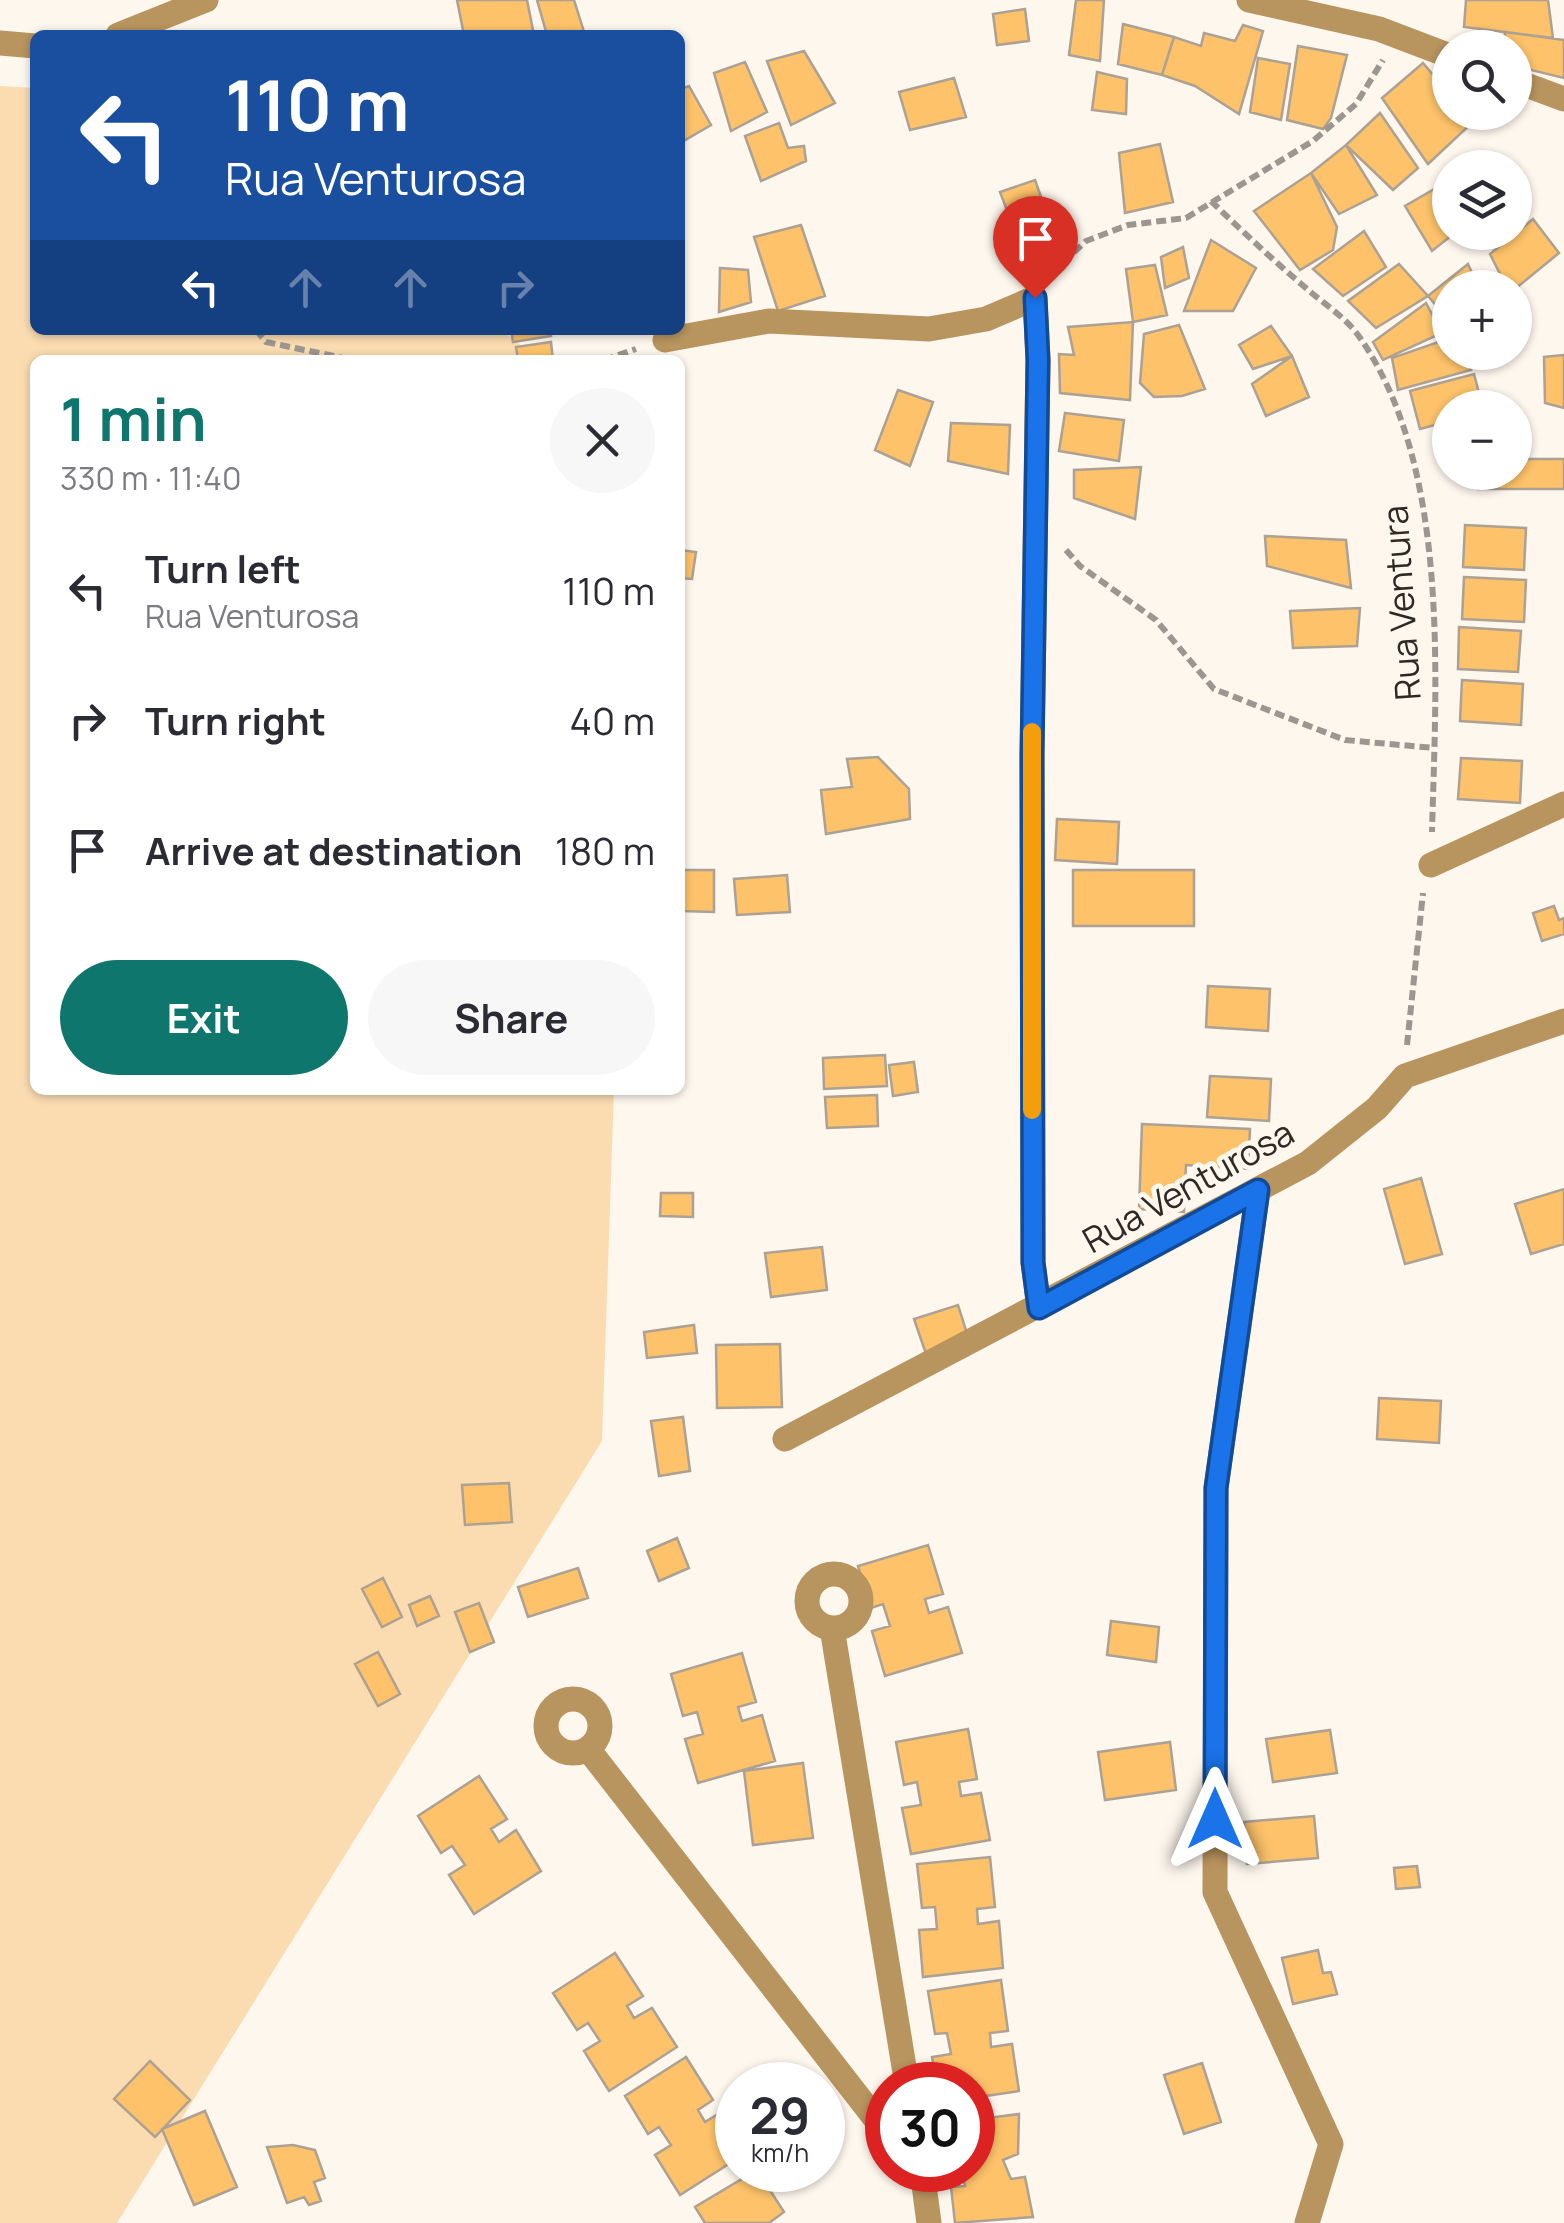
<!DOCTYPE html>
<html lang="en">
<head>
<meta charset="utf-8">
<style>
  :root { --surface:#fff; --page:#f7f7f7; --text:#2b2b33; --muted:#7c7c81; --accent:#0f766e }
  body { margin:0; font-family:Manrope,sans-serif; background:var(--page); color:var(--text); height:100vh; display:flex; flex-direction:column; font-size:38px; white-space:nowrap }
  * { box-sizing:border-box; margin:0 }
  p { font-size:32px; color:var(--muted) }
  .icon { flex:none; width:55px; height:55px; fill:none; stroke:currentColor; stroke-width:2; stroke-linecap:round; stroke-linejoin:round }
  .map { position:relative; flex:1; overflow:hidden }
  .sheet { position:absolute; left:30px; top:355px; width:655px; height:740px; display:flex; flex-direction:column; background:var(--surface); border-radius:15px; box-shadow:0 2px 8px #0004 }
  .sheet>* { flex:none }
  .banner { position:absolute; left:30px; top:30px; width:655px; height:305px; border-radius:15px; box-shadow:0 2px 8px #0004; background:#1a4fa0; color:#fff; overflow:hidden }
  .fabs { position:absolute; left:1432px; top:30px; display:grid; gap:20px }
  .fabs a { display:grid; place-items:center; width:100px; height:100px; border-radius:50%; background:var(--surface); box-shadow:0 2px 8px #0004; font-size:50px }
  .speed { position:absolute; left:715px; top:2062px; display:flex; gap:20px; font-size:50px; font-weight:700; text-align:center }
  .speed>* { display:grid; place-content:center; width:130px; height:130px; border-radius:50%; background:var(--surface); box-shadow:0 2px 8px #0004; line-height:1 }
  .speed small { font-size:25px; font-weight:400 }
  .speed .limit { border:15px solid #d22; background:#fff; color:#111 }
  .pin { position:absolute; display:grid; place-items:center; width:85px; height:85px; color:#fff; margin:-102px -42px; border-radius:50% 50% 50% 0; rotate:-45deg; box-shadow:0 0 10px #0007 }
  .pin .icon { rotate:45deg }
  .me { position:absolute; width:110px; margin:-55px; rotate:0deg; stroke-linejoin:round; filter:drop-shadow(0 0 8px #0008) }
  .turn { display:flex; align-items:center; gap:35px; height:210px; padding:0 30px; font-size:45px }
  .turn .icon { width:130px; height:130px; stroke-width:2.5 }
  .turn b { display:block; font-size:70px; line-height:85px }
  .lanes { display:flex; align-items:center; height:95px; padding:0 30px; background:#0003; justify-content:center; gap:50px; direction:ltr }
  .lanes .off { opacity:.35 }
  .round { display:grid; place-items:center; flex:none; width:105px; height:105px; border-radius:52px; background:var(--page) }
  .overview { display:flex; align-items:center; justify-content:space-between; height:170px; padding:0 30px }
  h1 { font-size:60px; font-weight:700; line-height:75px; color:var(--accent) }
  .primary-button { display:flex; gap:20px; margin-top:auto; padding:20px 30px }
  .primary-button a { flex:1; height:115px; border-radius:60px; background:var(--accent); color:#fff; font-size:40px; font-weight:700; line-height:115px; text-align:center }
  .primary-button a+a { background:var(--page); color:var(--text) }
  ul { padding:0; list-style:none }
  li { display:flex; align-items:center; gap:30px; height:130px; padding:0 30px }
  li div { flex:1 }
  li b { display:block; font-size:38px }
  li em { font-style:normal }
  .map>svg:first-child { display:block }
  .green { fill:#fbdcb1 }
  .building { fill:#fdc26a; stroke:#aca193; stroke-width:2.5 }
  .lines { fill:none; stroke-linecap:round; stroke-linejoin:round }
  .path { stroke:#9b968f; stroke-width:6; stroke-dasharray:10 5; stroke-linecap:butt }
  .street { stroke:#b8945e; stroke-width:25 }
  .route-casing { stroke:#114b97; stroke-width:25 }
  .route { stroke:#1a73e8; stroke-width:18 }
  .slow { stroke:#f59e0b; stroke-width:18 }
  .labels { text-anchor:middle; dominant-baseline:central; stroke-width:10; stroke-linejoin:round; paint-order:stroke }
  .street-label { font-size:35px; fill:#2d2924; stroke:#fef7ee }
</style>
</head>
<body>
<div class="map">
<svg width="1564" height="2223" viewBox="0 0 1564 2223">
  <rect width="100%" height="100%" fill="#fef7ee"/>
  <path class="green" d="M0,86L35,88V330H501L540,360H35V1090H614L602,1441L117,2223H0Z"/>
  <path class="building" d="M457,0H527L534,35H464Z
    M537,0H574L585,35H547Z
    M1076,0H1104L1100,61L1069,55Z
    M1466,0H1548L1553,38L1464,27Z
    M1025,9L1029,41L997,45L993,14Z
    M1123,24L1174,37L1162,75L1118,64Z
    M1243,25L1263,31L1239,114L1195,86L1162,75L1174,37L1201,46L1204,33L1235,41Z
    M1505,32L1564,40V78L1515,66V48H1504Z
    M1298,46L1347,55L1331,118L1323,129L1287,120Z
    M804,51L835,103L791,125L767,61Z
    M1258,58L1290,64L1281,120L1250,112Z
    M745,62L767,112L731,131L714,73Z
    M1423,63L1450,95V112H1465L1473,122L1428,164L1382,98Z
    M1097,72L1127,79L1126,114L1092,110Z
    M954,78L966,117L910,130L899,92Z
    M689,86L711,125L680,143V89Z
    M1380,113L1418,168L1393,190L1346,145Z
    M779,123L788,148L804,146L806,161L761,181L745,136Z
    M1160,144L1173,202L1125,213L1119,153Z
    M1346,145L1377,195L1339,214L1311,173Z
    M1311,173L1337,227L1333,250L1300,270L1254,211Z
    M1035,180L1050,222L1019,242L1000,192Z
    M1450,180V232H1456L1432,251L1405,206Z
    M1533,219L1559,253L1515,289L1507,288L1490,254Z
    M801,225L825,296L778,311L754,237Z
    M1364,231L1386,267L1343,296L1313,269Z
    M1211,240L1256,268L1233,311H1184Z
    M1183,247L1189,278L1165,288L1161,257Z
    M1399,264L1428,296L1376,328L1348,301Z
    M1468,264L1479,288H1450V322L1428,296Z
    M1155,265L1167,315L1133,322L1126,269Z
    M720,268L748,270L751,302L719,312Z
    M1426,303L1442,333L1383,360L1373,342Z
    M1133,322L1130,400L1060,393L1059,354L1074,355L1068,327Z
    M1179,325L1205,389L1182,396L1154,397L1140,383L1144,334Z
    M1271,326L1292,356L1253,369L1239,345Z
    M511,330H550L551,336L513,342Z
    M1450,338V352H1463L1471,370L1398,390L1392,358Z
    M551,342L553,360H518L516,347Z
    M1564,355V408L1545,403L1544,357Z
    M1292,356L1309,397L1266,416L1252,384Z
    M1474,374L1483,408H1450V421L1420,429L1410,391Z
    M898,390L933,402L910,466L875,450Z
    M1065,413L1124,420L1119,461L1059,451Z
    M1515,418H1522L1523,459H1564V489H1478V472H1515Z
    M951,423L1010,425L1008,474L948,461Z
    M1141,467L1135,519L1074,498V470Z
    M1465,525L1526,528L1524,570L1463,567Z
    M1265,536L1346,540L1351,588L1267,566Z
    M680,550L696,552L692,579L680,578Z
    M1464,577L1526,580L1524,622L1462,619Z
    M1360,608L1357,646L1293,648L1290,611Z
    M1459,627L1521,631L1518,672L1458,669Z
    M1462,680L1523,684L1521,725L1460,721Z
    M878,757L909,789L910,819L826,834L821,790L852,787L847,759Z
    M1461,758L1522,761L1520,803L1458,799Z
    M1057,819L1119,822L1117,864L1055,860Z
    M680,870H714V912L680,911Z
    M1073,870H1194V926H1073Z
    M787,875L790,912L737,915L734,879Z
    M1554,906L1559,920L1564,918V934L1542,941L1533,913Z
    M1208,986L1270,989L1268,1031L1206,1027Z
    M885,1055L887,1086L824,1089L823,1058Z
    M914,1062L918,1092L893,1096L889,1065Z
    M1210,1076L1271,1079L1269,1121L1207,1117Z
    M877,1095L878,1126L827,1128L825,1097Z
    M1142,1124L1250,1129L1248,1169L1186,1165L1184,1212L1139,1209Z
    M1421,1178L1442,1254L1405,1264L1384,1189Z
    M1564,1189V1244L1531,1254L1515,1204Z
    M661,1193H693V1217L660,1216Z
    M822,1247L827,1290L771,1297L765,1253Z
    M958,1305L969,1340L926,1354L914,1319Z
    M694,1325L697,1353L647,1358L644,1332Z
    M780,1344L782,1407L717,1408L716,1345Z
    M1379,1398L1441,1401L1439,1443L1377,1439Z
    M683,1417L690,1471L659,1476L651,1421Z
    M509,1483L512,1522L465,1525L462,1485Z
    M677,1538L689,1568L659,1581L647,1551Z
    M928,1545L943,1594L925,1599L929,1613L948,1607L962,1653L885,1676L872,1631L890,1626L883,1604L871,1608L858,1566Z
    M578,1568L588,1598L528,1617L518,1587Z
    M383,1578L402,1617L382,1627L362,1589Z
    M430,1596L439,1616L417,1626L409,1605Z
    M479,1603L494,1642L470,1652L455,1612Z
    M1111,1621L1159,1627L1156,1662L1107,1655Z
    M378,1652L400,1694L378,1706L355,1664Z
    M742,1653L756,1702L738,1707L742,1721L762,1715L775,1761L698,1783L685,1739L703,1734L697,1712L683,1716L671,1674Z
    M968,1729L977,1779L959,1782L961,1796L981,1793L990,1840L911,1854L902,1808L921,1805L917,1782L904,1785L896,1742Z
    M1330,1730L1337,1773L1273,1782L1266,1739Z
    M1170,1742L1176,1790L1105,1800L1098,1752Z
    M803,1763L813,1838L753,1845L744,1771Z
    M479,1776L507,1819L491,1829L499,1842L516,1830L541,1871L474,1914L449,1875L465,1865L452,1846L441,1853L418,1816Z
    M1314,1816L1318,1858L1247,1864L1244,1822Z
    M990,1857L995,1907L977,1909L978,1924L999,1921L1003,1968L923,1977L919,1930L937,1929L935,1907L922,1908L917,1864Z
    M1417,1866L1420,1887L1396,1889L1394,1868Z
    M1318,1950L1323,1973L1331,1972L1337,1994L1293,2004L1282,1958Z
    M615,1953L643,1996L627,2006L634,2018L652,2008L677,2047L609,2091L584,2051L600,2041L588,2023L577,2030L553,1993Z
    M1001,1980L1008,2031L990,2033L991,2047L1012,2044L1019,2091L972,2098V2085H937L932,2057L951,2054L947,2033L935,2034L928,1991Z
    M686,2057L713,2100L698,2110L705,2122L723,2111L738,2134V2158L680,2195L655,2155L671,2145L659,2127L648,2134L625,2096Z
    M150,2061L190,2100L155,2137L114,2099Z
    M1202,2063L1221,2122L1184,2134L1164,2075Z
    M205,2111L237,2187L194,2205L162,2129Z
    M1019,2114L1018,2154L1003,2160L1011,2179L1025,2177L1033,2217L955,2223L951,2187L965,2186L961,2170H972V2120Z
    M293,2145L315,2150L325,2178L314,2182L321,2201L309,2205L304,2197L287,2203L267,2147Z
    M757,2170L784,2212L769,2223H705L695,2207Z"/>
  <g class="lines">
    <path class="path" d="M1211,201C1242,231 1274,261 1307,289C1323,303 1345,317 1358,335C1451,465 1436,678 1432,832
      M1052,273L1086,241L1128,225L1186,218L1313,141L1356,104L1383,60
      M256,330L266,342L353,360
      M604,360L636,349
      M1066,550L1080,566L1156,620L1214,689L1345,740L1434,748
      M1407,1045L1423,893"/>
    <path class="street" d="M1249,0L1379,29L1450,56
      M118,35L206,0
      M0,43L35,46
      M1515,81L1564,99
      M665,340L769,321L929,329L986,319L1035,298L1038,360L1032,755L1033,1263L1039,1307
      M1431,865L1564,804
      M1258,1190L1216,1488L1215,1892L1331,2144L1307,2223
      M785,1439L1308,1163L1377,1108L1405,1076L1564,1021
      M807 1601a27 27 0 1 1 54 0a27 27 0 1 1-54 0Z
      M832,1628L907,2085
      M546 1726a27 27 0 1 1 54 0a27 27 0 1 1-54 0Z
      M588,1749L888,2135
      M922,2170L929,2223"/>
  </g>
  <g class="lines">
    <defs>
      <path id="route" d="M1035,298L1038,360L1032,755L1033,1262L1039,1308L1258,1190L1216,1488L1215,1819"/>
    </defs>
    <use href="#route" class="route-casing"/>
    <use href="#route" class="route"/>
    <path class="slow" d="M1032,732V1110"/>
  </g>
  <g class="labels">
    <g class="street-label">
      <text transform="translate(1401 603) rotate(-94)">Rua Ventura</text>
      <text transform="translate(1188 1186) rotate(-29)">Rua Venturosa</text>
    </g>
  </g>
</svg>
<div class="fabs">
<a><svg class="icon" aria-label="search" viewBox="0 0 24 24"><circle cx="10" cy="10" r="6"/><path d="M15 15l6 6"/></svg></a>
<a><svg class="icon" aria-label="layers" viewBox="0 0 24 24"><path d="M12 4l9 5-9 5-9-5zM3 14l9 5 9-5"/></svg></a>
<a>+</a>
<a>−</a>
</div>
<div class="speed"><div>29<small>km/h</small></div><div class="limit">30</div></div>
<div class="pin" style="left:1035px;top:298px;background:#d93025"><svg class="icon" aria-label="arrive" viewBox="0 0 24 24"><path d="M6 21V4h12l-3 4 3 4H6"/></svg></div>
<svg class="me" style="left:1215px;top:1819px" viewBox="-20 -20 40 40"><path d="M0-17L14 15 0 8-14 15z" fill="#1a73e8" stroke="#fff" stroke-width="4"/></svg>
<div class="banner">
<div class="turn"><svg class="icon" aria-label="left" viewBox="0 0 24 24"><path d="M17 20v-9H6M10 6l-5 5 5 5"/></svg><div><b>110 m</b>Rua Venturosa</div></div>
<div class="lanes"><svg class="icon" aria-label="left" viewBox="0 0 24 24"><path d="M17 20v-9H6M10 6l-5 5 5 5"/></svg><svg class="icon off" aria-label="ahead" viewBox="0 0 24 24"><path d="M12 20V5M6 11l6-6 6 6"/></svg><svg class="icon off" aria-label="ahead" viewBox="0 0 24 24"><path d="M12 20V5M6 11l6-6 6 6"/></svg><svg class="icon off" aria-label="right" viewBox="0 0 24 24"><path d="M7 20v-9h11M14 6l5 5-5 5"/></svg></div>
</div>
<section class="sheet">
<div class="overview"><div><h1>1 min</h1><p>330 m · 11:40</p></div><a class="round"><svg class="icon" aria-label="close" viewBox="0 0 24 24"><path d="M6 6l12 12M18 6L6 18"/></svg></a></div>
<ul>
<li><svg class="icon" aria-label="left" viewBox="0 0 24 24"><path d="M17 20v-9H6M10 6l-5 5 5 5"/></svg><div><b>Turn left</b><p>Rua Venturosa</p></div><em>110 m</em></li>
<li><svg class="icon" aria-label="right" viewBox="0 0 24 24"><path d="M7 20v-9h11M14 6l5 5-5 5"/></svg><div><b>Turn right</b></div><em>40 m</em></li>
<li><svg class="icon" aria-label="arrive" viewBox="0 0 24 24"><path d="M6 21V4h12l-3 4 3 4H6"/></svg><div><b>Arrive at destination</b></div><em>180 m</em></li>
</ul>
<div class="primary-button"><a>Exit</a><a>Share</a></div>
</section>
</div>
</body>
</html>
